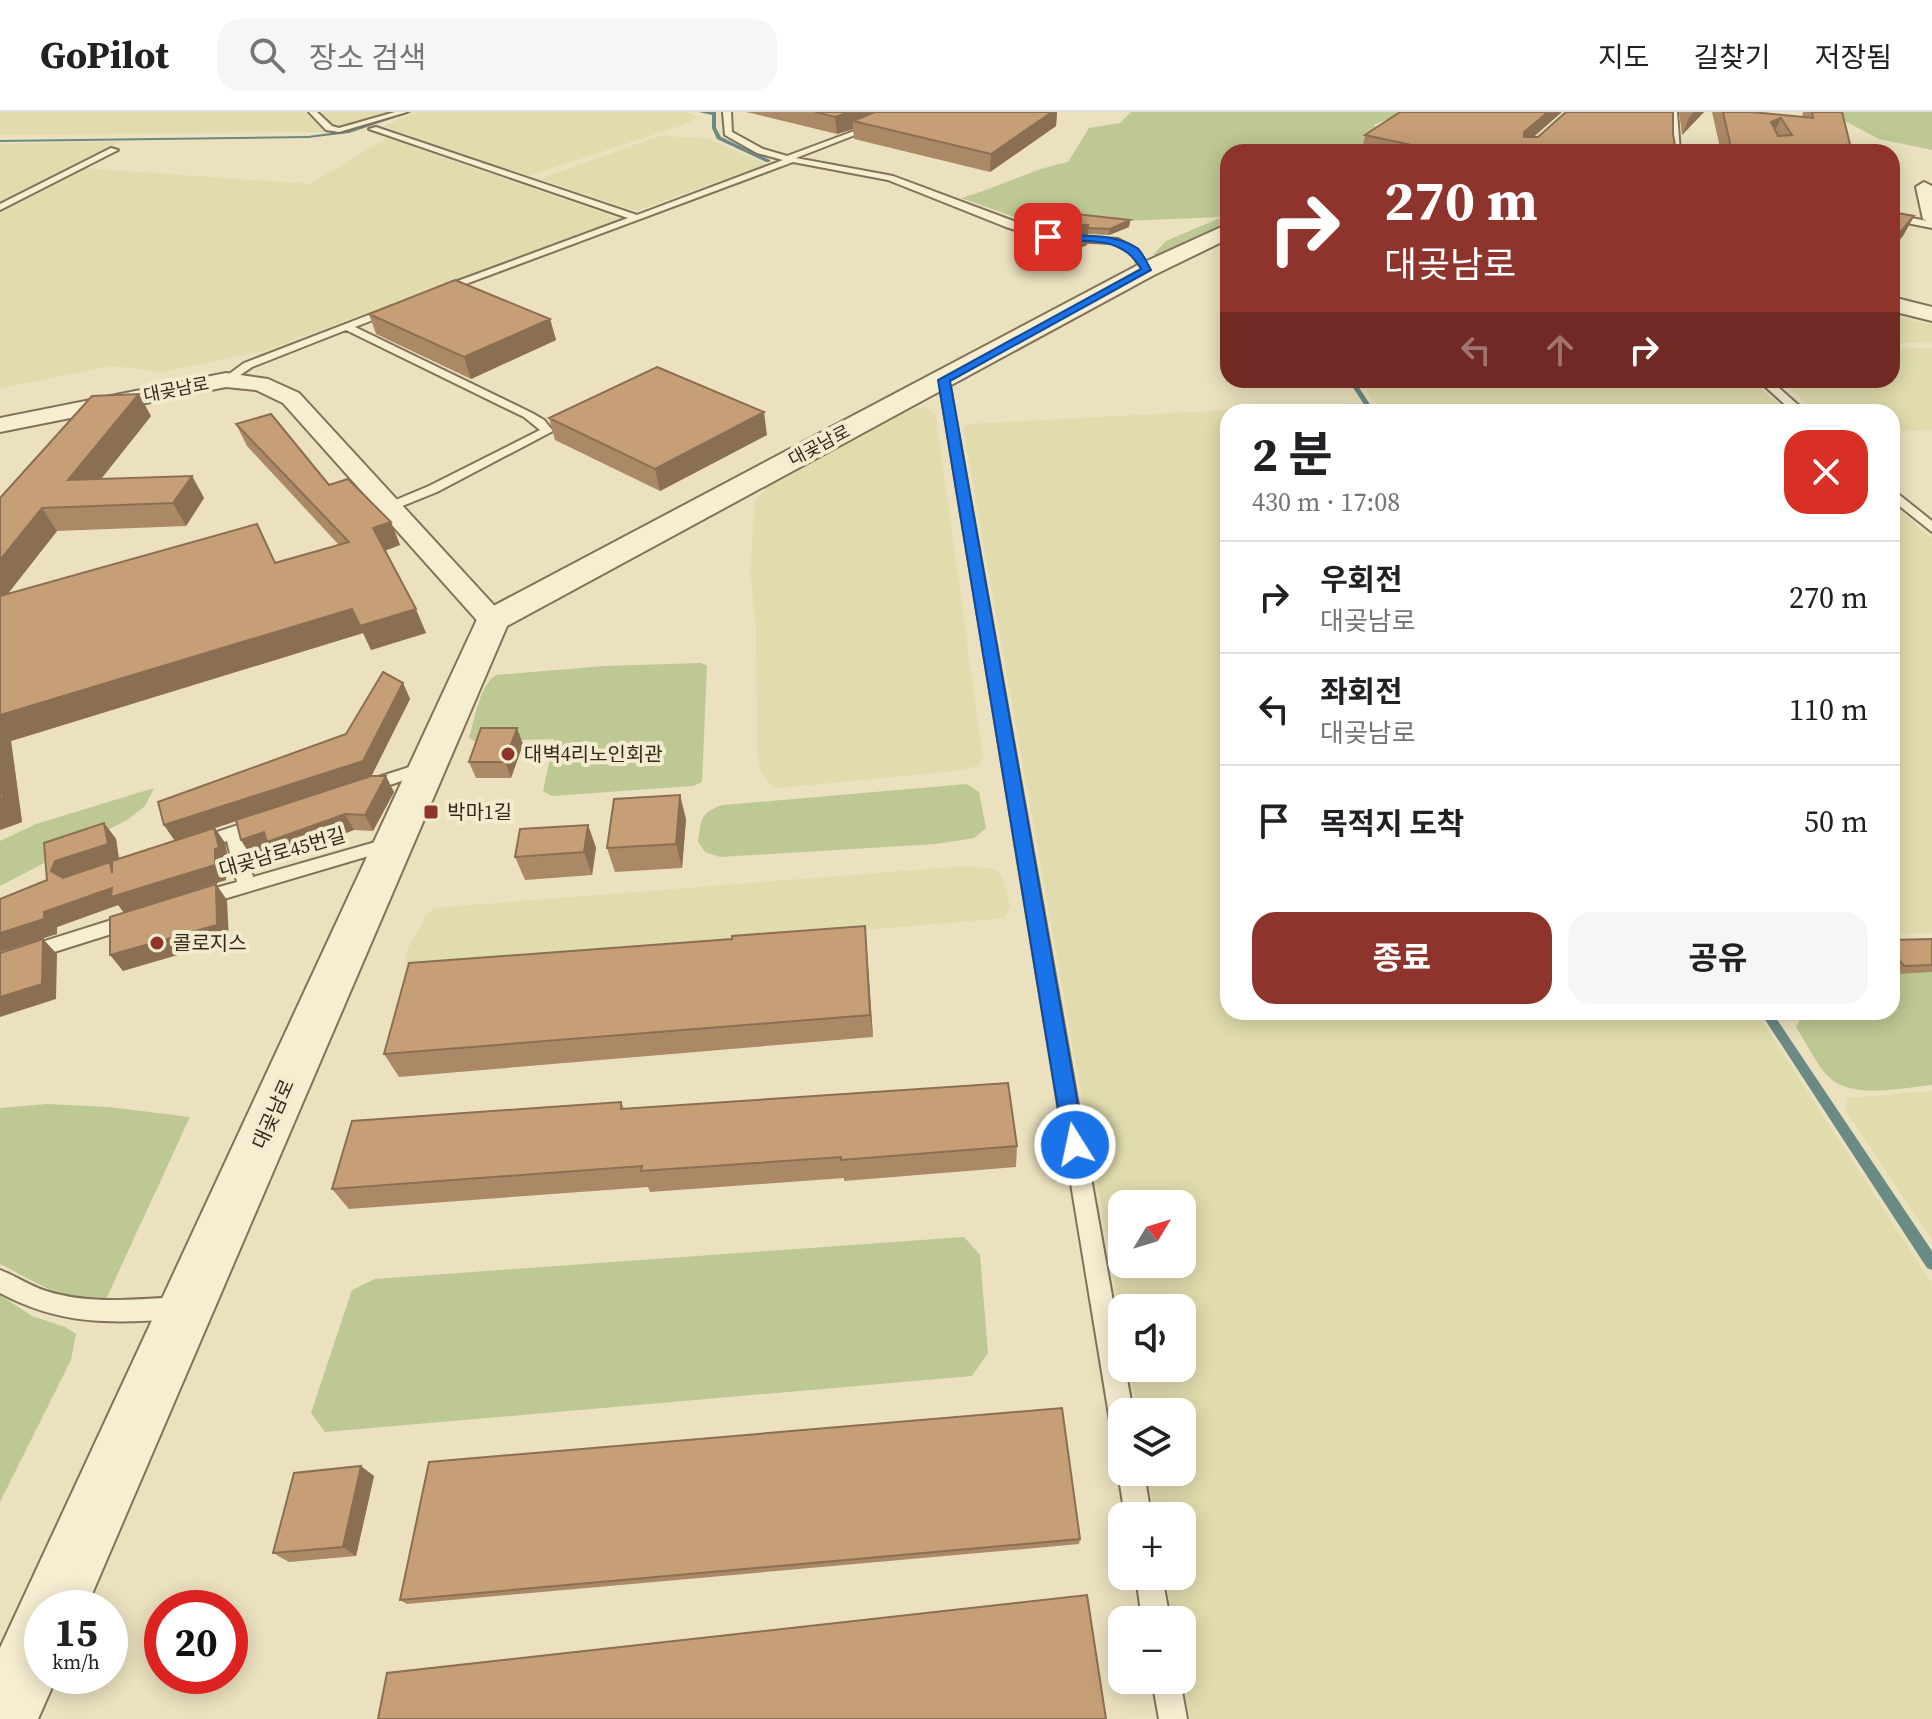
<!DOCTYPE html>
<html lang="ko">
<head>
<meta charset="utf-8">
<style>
  :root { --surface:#fff; --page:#f6f6f6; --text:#202124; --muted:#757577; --line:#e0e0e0; --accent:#8e342c }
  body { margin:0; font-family:"Source Serif 4","Noto Sans KR",serif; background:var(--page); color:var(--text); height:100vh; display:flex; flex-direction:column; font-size:30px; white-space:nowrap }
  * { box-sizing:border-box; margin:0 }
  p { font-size:26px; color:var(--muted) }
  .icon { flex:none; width:44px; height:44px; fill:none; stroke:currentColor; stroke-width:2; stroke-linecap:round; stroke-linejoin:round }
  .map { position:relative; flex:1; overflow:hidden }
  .sheet { position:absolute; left:1220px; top:292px; width:680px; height:616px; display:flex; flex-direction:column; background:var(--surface); border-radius:24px; box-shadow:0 4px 20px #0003 }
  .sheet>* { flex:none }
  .hud { position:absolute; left:1220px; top:32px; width:680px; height:244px; border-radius:24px; box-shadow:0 4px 20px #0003; background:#8e342c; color:#fff; overflow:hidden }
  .needle { width:52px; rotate:52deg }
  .tools { position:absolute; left:1108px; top:1078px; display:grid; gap:16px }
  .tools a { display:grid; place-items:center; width:88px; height:88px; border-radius:16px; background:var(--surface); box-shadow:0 4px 20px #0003; font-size:40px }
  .speed { position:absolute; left:24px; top:1478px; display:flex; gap:16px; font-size:40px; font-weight:700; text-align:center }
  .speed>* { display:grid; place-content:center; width:104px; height:104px; border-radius:50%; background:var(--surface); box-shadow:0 4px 20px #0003; line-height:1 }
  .speed small { font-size:20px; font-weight:400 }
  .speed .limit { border:12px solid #d22; background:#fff; color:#111 }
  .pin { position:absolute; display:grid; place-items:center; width:68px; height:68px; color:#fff; margin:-34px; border-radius:16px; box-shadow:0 4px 12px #0006 }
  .me { position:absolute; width:88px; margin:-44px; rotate:350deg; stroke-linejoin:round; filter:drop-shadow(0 0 6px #0008) }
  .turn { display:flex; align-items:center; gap:28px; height:168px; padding:0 32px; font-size:36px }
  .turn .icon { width:104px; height:104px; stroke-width:2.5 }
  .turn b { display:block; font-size:56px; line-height:68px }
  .lanes { display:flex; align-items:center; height:76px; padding:0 32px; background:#0003; justify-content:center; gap:40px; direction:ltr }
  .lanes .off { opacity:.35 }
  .round { display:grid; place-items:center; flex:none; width:84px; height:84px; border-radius:24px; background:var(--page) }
  .overview { display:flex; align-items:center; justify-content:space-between; height:136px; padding:0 32px }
  h1 { font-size:48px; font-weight:700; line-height:60px }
  .cta { display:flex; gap:16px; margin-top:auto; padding:16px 32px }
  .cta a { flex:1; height:92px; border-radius:24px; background:var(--accent); color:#fff; font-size:32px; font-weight:700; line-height:92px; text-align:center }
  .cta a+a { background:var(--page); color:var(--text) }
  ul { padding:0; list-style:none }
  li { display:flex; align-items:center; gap:24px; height:112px; padding:0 32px; border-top:2px solid var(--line) }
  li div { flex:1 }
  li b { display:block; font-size:30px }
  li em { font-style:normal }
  header { display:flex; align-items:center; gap:48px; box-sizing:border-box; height:112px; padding:0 40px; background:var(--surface); border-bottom:2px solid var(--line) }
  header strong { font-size:38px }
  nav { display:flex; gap:44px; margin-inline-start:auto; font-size:28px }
  .search { width:560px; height:72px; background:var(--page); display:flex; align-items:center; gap:20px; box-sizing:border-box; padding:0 28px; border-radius:24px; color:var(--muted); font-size:30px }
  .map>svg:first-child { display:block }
  .farmland { fill:#e0dcad; fill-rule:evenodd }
  .green { fill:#bdc894 }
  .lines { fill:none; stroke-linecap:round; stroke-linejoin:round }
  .stream { fill:#6a8a84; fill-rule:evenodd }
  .service-casing { stroke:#827259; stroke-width:4 }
  .minor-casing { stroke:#827259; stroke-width:4 }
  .tertiary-casing { stroke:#827259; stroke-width:4 }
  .service { fill:#f6eed1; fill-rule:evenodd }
  .minor { fill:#f6eed1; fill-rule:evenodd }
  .tertiary { fill:#f6eed1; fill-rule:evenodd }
  .wall { fill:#ab8966 }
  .shaded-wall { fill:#8b6f53 }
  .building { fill:#c79f77; stroke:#8b6f53; stroke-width:2; fill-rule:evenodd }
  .route { fill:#1a73e8; stroke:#114b97; stroke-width:2 }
  .poi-dot { fill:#8e342c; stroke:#f3ebce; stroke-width:3 }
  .labels { text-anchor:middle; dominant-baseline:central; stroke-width:8; stroke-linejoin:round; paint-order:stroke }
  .far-street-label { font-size:18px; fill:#33291c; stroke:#f3ebce }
  .poi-label { font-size:20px; fill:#33291c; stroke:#f3ebce; text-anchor:start }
  .street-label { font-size:20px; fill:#33291c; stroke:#f3ebce }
</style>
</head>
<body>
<header>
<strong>GoPilot</strong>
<div class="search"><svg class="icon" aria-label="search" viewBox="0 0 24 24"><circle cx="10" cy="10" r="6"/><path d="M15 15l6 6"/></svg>장소 검색</div>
<nav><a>지도</a><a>길찾기</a><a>저장됨</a></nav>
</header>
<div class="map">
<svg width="1932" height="1607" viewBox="0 0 1932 1607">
  <rect width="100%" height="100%" fill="#ebe1bf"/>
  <path class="farmland" d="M0,0H393L320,20L0,23Z
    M418,0H686L697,5L686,12L529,64L382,14Z
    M659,24L707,26L766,52L636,99L540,67Z
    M387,26L620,107L267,238L162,260L113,254L0,276V98L82,56L310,72Z
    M122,29L0,90V32Z
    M1892,203L1932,213V230L1892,231Z
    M1932,236V318L1892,319V300H1817L1780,268H1892V237Z
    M1359,268H1751L1787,300H1381Z
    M1358,291L1365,300H1228V900H1756L1932,1172V1607H1190L1182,1560V1508H1173L1165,1464H1182V1404H1155L1147,1360H1182V1300H1137L1130,1256H1182V1196H1122V1212L963,316L968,312ZM1182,1092V1152H1122V1092Z
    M924,295L936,304L983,646L978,654L955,659L779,676L767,670L760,656L757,638L756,515L750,460L755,390L769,372L901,300Z
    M1892,392L1932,427V821L1892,823Z
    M967,754L995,757L1002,763L1010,794L1004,806L414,857L405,853L406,840L426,804L434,797L445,795Z
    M1932,979V1128L1846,999L1847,986Z"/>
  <path class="green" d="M1131,0H1403L1374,13L1383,20L1356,40H1228V114L1162,144L1153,143L1166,129L1222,105L1123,109L1056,105L1020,107L961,86C998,76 1031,57 1068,50L1089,16L1120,11Z
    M1809,0H1932V38L1879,27L1843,8Z
    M701,551L707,554L702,670L693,674L552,684L543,679L554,627L474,629L469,626C475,607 479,574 496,563L605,554Z
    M967,672L979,680L986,716L974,726L936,732L720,745L705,740L698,730C701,708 700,700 723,693Z
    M154,676L145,694L127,708L0,774V729L36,712Z
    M1932,830V973C1898,976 1847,990 1823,959C1813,945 1805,929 1796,915L1801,905L1823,900H1892V832Z
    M47,992L109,995L190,1005L107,1185L97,1190L58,1182L0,1152V996Z
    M964,1125L980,1143L988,1241L972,1264L325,1320L311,1301L352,1178L375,1167Z
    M0,1183L32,1204L65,1215L76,1222L71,1248L0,1390Z"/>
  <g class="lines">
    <path class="stream" d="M405,0H412L349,21L308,26L0,30V28L308,24L346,19Z
      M699,0H716V16L721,25L770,48V50H766L717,27L712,16V3Z
      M1348,268H1354L1375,300H1369Z
      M1760,900H1772L1932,1139V1158L1927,1156Z"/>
    <defs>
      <path id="service" d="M309,0H317L332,14L339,16L395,0H407L339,20L326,18Z
        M723,0H731L732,20L763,37L787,44L873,12V16L796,46L893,64L1051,123L1118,127L1138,138L1151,158L1143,160L1132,142L1113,131L1047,128L1006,115L888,68L793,50L439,182L434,179L436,177L628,106L369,17L376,15L637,103L783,48L757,41L725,23Z
        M1669,0H1677L1680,40H1672Z
        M111,36L118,38L0,98V92Z
        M1892,102L1932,110V116L1892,108Z
        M392,194L396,195V199L355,215L532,301L544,308L553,319L437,380L390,399L384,395L386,392L429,374L540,318L524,305L346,218L252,255L230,270L221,268L244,251Z
        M944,265L949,268L1122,1240V1256H1125L1133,1300H1122V1321L1113,1318L1110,1309L939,268Z
        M1758,268H1770L1806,300H1793Z
        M1892,377L1932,409V420L1892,388Z
        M428,649L434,650L436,654L434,658L366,681L358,675L360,671Z
        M262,705L270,711L268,715L243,724L253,765L393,725L402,731L399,735L200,794L194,792L191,787L194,782L237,770L227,729L199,738L193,736L190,732L193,728Z
        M134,801L140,803L143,808L140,813L0,857V843Z
        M0,1158C16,1164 30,1174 46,1179C89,1193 135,1187 179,1185L187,1188L191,1196L187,1204L179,1207C111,1211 62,1214 0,1181Z
        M1122,1351V1360H1144L1151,1404H1125L1118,1360Z
        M1136,1464H1162L1170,1508H1142Z
        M1152,1568H1180L1187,1607H1159Z"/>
      <path id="minor" d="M1924,70L1932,74V112L1923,107L1916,75Z
        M226,261L268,267L299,281L502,502L506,508L502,514L492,516L482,514L283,291L256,278L226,275L0,320V306Z"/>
      <path id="tertiary" d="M1228,112V127L1154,163L507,514L86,1496H42V1564H57L38,1607H0V1536L480,501L1138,153Z
        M1892,185L1932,195V209L1892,199Z"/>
    </defs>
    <use href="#service" class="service-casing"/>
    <use href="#minor" class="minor-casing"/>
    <use href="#tertiary" class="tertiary-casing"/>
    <use href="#service" class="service"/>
    <use href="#minor" class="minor"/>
    <use href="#tertiary" class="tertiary"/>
  </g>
  <path class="wall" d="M746,0H1057L1056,14L990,60L854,27L853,17L837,22Z
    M1679,0H1704L1682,23Z
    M1712,0H1752L1802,5L1803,0H1842L1852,40H1721Z
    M1673,22L1676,40H1362L1365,23L1534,25Z
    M1130,108L1129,115L1109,123L1088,122L1087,133L1035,155L1036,135L1060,112Z
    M369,202L550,207L556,228L471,267L376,222Z
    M151,304L101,367L192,364L204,386L186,414L57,419L7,482L275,450L339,433L247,334L236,312L329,373L391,410L400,433L385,439L426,521L371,538L363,521L11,629L22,710L0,718V386Z
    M549,306L767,323L660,379L555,328Z
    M403,571L410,587L371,664L394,680L373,719L354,718L277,746L271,737L251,744L241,728L236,709L215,716L225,731L229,751L225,752L226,768L118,793L57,815V822L47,768L104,711L116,727L119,747L175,729L164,713L346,622Z
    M523,632L511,666H476L469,650Z
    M686,707L682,756L615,760L607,736Z
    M588,713L596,736L592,763L525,768L515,745Z
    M865,814L873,925L399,965L384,942L732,827Z
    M1932,827V860L1897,862L1892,856V828Z
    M621,990L624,997L1017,1034L1016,1055L844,1069V1066L650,1080L648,1075L349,1097L332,1077Z
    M374,1364L356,1444L289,1450L273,1441Z
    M1080,1427L1079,1432L407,1492L400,1488Z"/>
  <path class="shaded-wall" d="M850,0H874L853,9V17L837,22L835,5Z
    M1052,0H1057L1056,14L990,60L991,42Z
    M1548,0H1562L1519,38L1524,20Z
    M1694,0H1704L1682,23L1689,6Z
    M1781,6L1773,23L1771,10Z
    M1914,104L1903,124L1892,137V130Z
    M1130,108L1129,115L1109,123L1110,117Z
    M1088,113L1087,133L1035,155L1036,135Z
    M550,207L556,228L471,267L464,245Z
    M139,282L151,304L82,391L68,368Z
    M764,300L767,323L660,379L655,357Z
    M192,364L204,386L186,414L173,391Z
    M42,396L57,419L0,492V448Z
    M391,410L400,433L383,439L373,416Z
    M352,497L363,521L11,629L22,710L0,718V603Z
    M416,497L426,521L371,538L360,514Z
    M403,571L410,587L371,665L215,716L225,731L229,751L225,752L226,768L124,801L118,793L57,815V822L0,840V821L44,800L175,729L164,713L363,649Z
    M517,616L523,632L511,666L505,650Z
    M386,664L394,680L373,719L365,703Z
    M680,683L686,707L682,756L676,732Z
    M345,702L354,718L277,746L271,737L251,744L241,728L264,720Z
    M104,711L116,727L119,747L110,750L122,765L64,774L51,759L55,749Z
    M588,713L596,736L592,763L584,740Z
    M216,772L227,788L229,828L123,859L110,843Z
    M865,814L867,838L873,925L870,903Z
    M43,827L57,842L56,887L0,905V885Z
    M361,1354L374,1364L356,1444L343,1435Z"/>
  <path class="building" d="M815,0H850L835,5Z
    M875,0H1052L991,42L853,9Z
    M1400,0H1548L1524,20V25H1538L1566,0H1673V22L1676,40H1395L1412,33L1365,23Z
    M1723,0H1752L1813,6L1812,0H1842L1852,40H1732ZM1781,6L1792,23L1778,24L1771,10Z
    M1892,100L1914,104L1892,130Z
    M1067,101L1130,108L1110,117L1088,116V113L1060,112Z
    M1052,112L1088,113L1036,135Z
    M455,168L550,207L464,245L369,202Z
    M657,255L764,300L655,357L549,306Z
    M139,282L68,368L192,364L173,391L42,396L0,448V386L92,284Z
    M271,302L329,373L348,367L391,410L373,416L416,497L360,514L352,497L0,603V484L257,412L275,451L349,430L236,312Z
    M383,560L403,571L363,649L164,713L158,690L346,622Z
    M481,616H517L505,650H469Z
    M371,664H386L365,703L345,702L267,730L264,720L241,728L236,708Z
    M0,666L3,687H0Z
    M680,683L676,732L607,736L614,687Z
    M104,711L108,732L55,749L51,759L63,766L110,750L112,761V749L214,716L219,736L215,737V753L111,785L112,776L44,800V807L0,821V787L47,768L44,731Z
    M588,713L584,740L515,745L520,717Z
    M216,772L217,813L110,843V805Z
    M865,814L870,903L384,942L409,851L732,827V824Z
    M43,827L42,872L0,885V841Z
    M1932,827V853L1904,854L1892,838V828Z
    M1008,971L1017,1034L841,1048V1045L641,1059L642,1054L332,1077L352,1009L621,990V997Z
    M1062,1296L1080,1427L400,1488L429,1350Z
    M361,1354L343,1435L273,1441L294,1361Z
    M1087,1483L1106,1607H378L387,1561Z"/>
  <path class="route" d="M1048,123C1075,124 1113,120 1137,136C1143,141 1147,151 1151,158L950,269L1085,1033L1082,1040L1075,1043L1067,1040L1064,1033L938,268L1141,157C1121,120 1081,132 1045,127Z"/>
  <g class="poi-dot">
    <circle cx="508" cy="642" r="8"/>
    <rect x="423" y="692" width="16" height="16" rx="4"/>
    <circle cx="157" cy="831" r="8"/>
  </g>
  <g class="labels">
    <g class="far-street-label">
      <text transform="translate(176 277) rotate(-11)">대곶남로</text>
      <text transform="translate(819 333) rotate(-28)">대곶남로</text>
    </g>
    <g class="poi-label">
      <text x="524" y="642">대벽4리노인회관</text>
      <text x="447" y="700">박마1길</text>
      <text x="173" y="831">콜로지스</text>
    </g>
    <g class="street-label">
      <text transform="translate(282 740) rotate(-16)">대곶남로45번길</text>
      <text transform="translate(273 1002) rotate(-66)">대곶남로</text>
    </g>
  </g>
</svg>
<div class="tools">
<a><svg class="needle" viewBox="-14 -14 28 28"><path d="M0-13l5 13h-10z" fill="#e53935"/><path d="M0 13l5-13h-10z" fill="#757577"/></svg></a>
<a><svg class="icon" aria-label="sound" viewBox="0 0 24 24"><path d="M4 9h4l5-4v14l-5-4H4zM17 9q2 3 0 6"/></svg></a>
<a><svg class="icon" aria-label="layers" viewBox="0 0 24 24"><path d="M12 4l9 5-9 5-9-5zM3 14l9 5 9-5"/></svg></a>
<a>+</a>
<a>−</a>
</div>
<div class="speed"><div>15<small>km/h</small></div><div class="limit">20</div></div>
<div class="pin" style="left:1048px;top:125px;background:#d93025"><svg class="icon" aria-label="arrive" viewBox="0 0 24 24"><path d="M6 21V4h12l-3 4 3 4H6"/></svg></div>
<svg class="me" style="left:1075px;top:1033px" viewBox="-20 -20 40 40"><circle r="17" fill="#1a73e8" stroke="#fff" stroke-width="3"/><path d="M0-11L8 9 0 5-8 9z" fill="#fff"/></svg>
<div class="hud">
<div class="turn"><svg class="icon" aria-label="right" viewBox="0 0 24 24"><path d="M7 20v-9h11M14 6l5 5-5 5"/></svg><div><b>270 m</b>대곶남로</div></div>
<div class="lanes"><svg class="icon off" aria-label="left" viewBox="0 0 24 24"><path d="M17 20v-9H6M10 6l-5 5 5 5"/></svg><svg class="icon off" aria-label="ahead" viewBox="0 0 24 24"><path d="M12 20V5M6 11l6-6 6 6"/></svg><svg class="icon" aria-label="right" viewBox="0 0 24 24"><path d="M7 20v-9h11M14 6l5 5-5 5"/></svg></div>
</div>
<section class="sheet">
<div class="overview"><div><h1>2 분</h1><p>430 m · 17:08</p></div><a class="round" style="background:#d93025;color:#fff"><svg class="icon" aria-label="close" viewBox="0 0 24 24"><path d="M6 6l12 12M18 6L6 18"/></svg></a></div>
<ul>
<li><svg class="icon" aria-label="right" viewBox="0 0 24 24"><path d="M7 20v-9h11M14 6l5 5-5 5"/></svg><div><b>우회전</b><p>대곶남로</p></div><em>270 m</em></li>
<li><svg class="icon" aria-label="left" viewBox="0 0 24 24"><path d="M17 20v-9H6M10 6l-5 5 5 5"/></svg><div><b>좌회전</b><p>대곶남로</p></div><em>110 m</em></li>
<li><svg class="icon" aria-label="arrive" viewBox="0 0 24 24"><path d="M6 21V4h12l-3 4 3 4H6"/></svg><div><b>목적지 도착</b></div><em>50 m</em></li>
</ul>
<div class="cta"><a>종료</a><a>공유</a></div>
</section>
</div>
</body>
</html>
